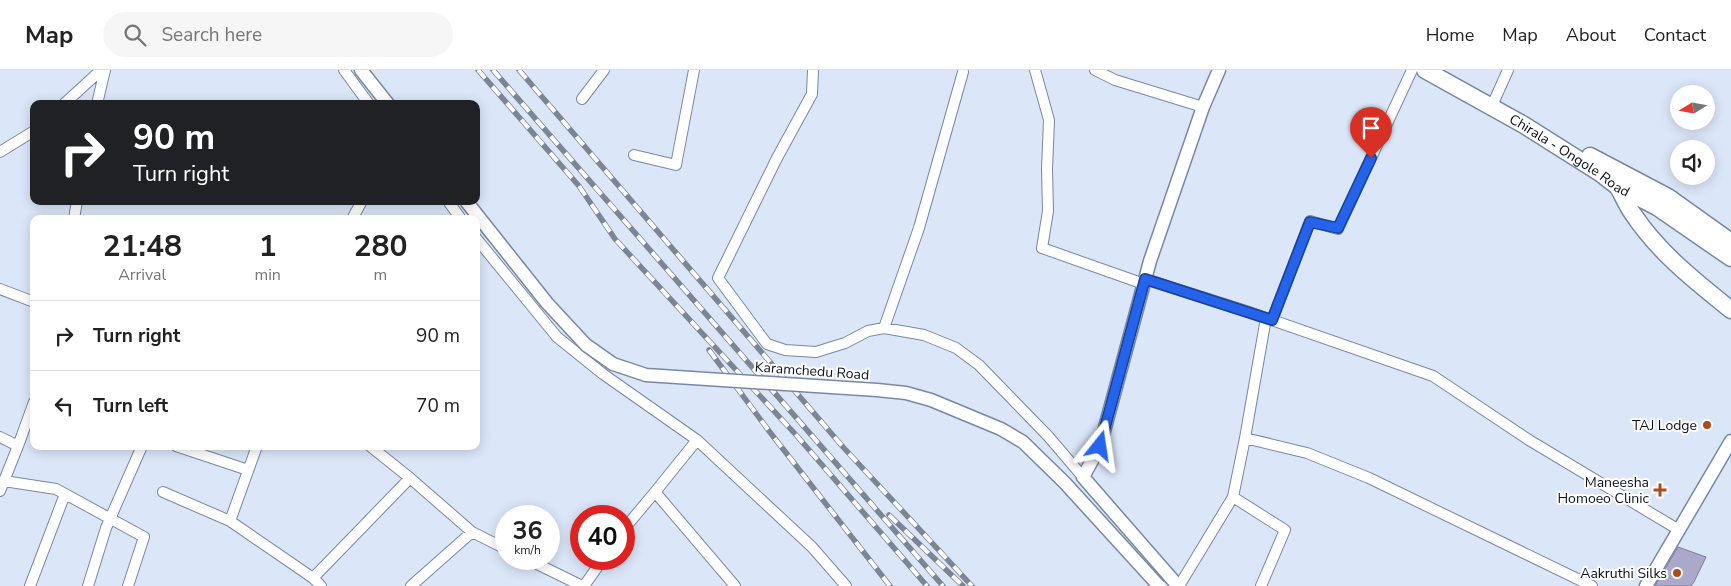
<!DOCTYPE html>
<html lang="en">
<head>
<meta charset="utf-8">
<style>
  :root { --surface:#fff; --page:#f6f6f6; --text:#222; --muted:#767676; --line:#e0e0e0 }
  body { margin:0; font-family:"Nunito Sans",sans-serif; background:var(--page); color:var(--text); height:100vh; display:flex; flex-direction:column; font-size:19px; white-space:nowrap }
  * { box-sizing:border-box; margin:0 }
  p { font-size:16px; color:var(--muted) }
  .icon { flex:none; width:28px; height:28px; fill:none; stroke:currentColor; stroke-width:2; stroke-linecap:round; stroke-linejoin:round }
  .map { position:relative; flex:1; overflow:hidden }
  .sheet { position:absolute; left:30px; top:145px; width:450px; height:235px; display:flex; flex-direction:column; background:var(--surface); border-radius:10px; box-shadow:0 2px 12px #0003 }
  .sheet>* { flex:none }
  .banner { position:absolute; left:30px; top:30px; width:450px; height:105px; border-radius:10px; box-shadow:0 2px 12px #0003; background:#202124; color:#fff; overflow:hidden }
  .needle { width:32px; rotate:259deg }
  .tools { position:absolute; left:1670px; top:15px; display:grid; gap:10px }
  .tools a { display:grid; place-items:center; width:45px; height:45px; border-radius:50%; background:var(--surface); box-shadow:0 2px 12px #0003; font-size:25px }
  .speed { position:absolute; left:495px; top:435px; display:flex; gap:10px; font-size:25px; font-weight:700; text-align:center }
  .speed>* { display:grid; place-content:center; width:65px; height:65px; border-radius:50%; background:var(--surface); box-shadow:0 2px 12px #0003; line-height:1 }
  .speed small { font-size:12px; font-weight:400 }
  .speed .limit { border:8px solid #d22; background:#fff; color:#111 }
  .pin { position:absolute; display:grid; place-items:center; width:42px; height:42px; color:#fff; margin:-51px -21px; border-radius:50% 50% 50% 0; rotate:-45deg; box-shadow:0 0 5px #0007 }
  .pin .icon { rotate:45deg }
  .me { position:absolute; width:55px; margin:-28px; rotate:15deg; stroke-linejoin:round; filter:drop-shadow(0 0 4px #0008) }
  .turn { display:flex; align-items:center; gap:18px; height:105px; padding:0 20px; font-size:22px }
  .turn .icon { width:65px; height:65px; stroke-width:2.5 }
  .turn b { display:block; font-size:35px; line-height:42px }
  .eta { display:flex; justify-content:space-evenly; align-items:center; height:85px; text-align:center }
  .eta b { font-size:30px; font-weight:700; line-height:35px }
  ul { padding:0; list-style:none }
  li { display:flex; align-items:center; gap:15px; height:70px; padding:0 20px; border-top:1px solid var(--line) }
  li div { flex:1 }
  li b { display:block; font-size:19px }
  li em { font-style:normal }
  header { display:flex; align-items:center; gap:30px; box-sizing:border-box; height:70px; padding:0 25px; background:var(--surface); border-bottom:1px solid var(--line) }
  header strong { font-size:24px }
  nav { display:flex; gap:28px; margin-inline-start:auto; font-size:18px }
  .search { width:350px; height:45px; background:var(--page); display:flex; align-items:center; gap:12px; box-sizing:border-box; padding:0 18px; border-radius:28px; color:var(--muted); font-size:19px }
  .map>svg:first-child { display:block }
  .building { fill:#aba9c9; stroke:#7e7c9a }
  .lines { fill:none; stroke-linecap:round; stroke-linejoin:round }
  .minor-casing { stroke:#7788a4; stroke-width:12 }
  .tertiary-casing { stroke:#7788a4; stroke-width:15 }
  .primary-casing { stroke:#7788a4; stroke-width:19 }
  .minor { stroke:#fff; stroke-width:10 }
  .tertiary { stroke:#fff; stroke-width:12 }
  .primary { stroke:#fff; stroke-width:16 }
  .rail-casing { stroke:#7c8594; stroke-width:5.5 }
  .rail { stroke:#fff; stroke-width:4; stroke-dasharray:11; stroke-linecap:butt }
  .tertiary-bridge-casing { stroke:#7788a4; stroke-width:15; stroke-linecap:butt }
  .tertiary-bridge { stroke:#fff; stroke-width:12 }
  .route-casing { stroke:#184099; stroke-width:12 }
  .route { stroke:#2563eb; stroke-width:9 }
  .poi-dot { fill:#af4a1b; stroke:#fff; stroke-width:2 }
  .labels { text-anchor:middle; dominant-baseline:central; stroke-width:4; stroke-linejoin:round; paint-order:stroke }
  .street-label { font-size:14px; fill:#0a101a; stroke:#fff }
  .poi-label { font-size:14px; fill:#0a101a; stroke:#fff; text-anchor:end }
</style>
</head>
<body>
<header>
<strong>Map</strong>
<div class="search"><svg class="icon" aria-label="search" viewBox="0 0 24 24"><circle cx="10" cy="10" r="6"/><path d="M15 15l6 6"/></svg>Search here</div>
<nav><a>Home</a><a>Map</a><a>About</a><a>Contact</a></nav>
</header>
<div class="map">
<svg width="1731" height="516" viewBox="0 0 1731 516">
  <rect width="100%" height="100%" fill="#dbe7f9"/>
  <path class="building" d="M1678,477L1706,487L1694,512L1691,516H1655Z"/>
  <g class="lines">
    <defs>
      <path id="minor" d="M344,0L369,34
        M813,0L812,24L777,88L718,208L767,274L785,280L816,282L845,273L868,261L884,258L924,265L956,278L979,295L1048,366L1083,407
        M1035,0L1049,50L1047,99L1048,141L1042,178L1144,214
        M1095,0L1115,10L1203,37
        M582,29L604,0
        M1495,29L1508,0
        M64,34L101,0
        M97,34L105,0
        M0,82L34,61
        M634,85L676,95L694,0
        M448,131L461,149
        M74,149L77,131
        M352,149L362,131
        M476,168L557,267L603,304L697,370L655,422
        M1145,209L1246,241L1433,306L1529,370L1679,460
        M0,219L34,232
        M1272,250L1310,151L1338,159L1412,0
        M884,258L919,158L963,2
        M0,367L18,376L4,411
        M1245,368L1266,248
        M697,370L812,477L846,516
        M18,376L34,332
        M176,376L248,400
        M257,376L230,451L313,508L321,516
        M370,376L410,408L472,462
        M0,421L4,411L56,419L144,467L128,516
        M163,422L230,451
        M1233,427L1285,460L1261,516
        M624,459L655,422L735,516
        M527,489L582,516
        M313,508L410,408
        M30,516L65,424
        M88,516L106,458L142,376
        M411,516L472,462L506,479
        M584,516L603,489
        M1179,516L1233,427L1245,368L1307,383L1369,408L1592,516"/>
      <path id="tertiary" d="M361,0L388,34
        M1178,516L1083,407L1100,376L1150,191L1203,37L1219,0
        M1646,516L1731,371"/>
      <g id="primary">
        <path id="s1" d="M1425,0L1524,55L1600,103L1618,117L1657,137L1731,188"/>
        <path d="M1590,86L1668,127L1731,172"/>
        <path d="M1618,117C1623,126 1627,136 1633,144C1659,183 1695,211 1731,240"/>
      </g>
    </defs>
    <use href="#minor" class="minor-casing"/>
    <use href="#tertiary" class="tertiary-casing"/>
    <use href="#primary" class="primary-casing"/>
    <use href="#minor" class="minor"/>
    <use href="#tertiary" class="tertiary"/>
    <use href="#primary" class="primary"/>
    <defs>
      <path id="rail" d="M478,0L579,116L615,169L797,366L927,516
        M493,0L943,516
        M519,0L843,377L972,516
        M709,280L769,361L890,516
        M889,445L963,516"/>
    </defs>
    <use href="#rail" class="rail-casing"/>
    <use href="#rail" class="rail"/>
    <defs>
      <path id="tertiary-bridge" d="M466,131L547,233L586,275L613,294L646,305L877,320L906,323L931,330L1001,359L1023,372L1065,413L1159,516"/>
    </defs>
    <use href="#tertiary-bridge" class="tertiary-bridge-casing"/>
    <use href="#tertiary-bridge" class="tertiary-bridge"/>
  </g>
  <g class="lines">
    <defs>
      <path id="route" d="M1100,376L1145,209L1272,250L1310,152L1338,158L1371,88"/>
    </defs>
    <use href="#route" class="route-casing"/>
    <use href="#route" class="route"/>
  </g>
  <g class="poi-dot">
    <circle cx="1707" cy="355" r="5"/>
    <path d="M1657.5 412.5h5v5h5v5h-5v5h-5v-5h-5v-5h5z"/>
    <circle cx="1677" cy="503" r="5"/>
  </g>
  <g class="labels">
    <g class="street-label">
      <text stroke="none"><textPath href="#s1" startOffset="168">Chirala - Ongole Road</textPath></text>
      <text transform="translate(812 301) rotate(4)">Karamchedu Road</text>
    </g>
    <g class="poi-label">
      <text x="1697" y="355">TAJ Lodge</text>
      <text x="1649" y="412">Maneesha<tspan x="1649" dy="16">Homoeo Clinic</tspan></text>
      <text x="1667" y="503">Aakruthi Silks</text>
    </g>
  </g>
</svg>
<div class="tools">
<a><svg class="needle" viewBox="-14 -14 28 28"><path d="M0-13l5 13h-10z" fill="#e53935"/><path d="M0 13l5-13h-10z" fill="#767676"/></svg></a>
<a><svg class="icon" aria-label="sound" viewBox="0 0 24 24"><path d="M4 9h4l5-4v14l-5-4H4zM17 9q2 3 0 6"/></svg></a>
</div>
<div class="speed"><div>36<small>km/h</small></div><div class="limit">40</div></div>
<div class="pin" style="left:1371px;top:88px;background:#d93025"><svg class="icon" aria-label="arrive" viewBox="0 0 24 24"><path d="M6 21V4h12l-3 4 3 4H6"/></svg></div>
<svg class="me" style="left:1100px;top:376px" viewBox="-20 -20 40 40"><path d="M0-17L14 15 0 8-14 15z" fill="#2563eb" stroke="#fff" stroke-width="4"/></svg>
<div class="banner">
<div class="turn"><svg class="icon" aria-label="right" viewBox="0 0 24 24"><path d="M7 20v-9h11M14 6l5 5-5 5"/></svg><div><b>90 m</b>Turn right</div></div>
</div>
<section class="sheet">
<div class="eta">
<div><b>21:48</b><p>Arrival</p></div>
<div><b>1</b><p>min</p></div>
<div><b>280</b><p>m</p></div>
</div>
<ul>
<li><svg class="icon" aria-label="right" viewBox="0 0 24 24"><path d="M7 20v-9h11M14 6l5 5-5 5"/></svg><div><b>Turn right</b></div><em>90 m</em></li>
<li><svg class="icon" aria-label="left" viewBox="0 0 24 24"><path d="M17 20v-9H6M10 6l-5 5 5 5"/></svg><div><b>Turn left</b></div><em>70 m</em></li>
</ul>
</section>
</div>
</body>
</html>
